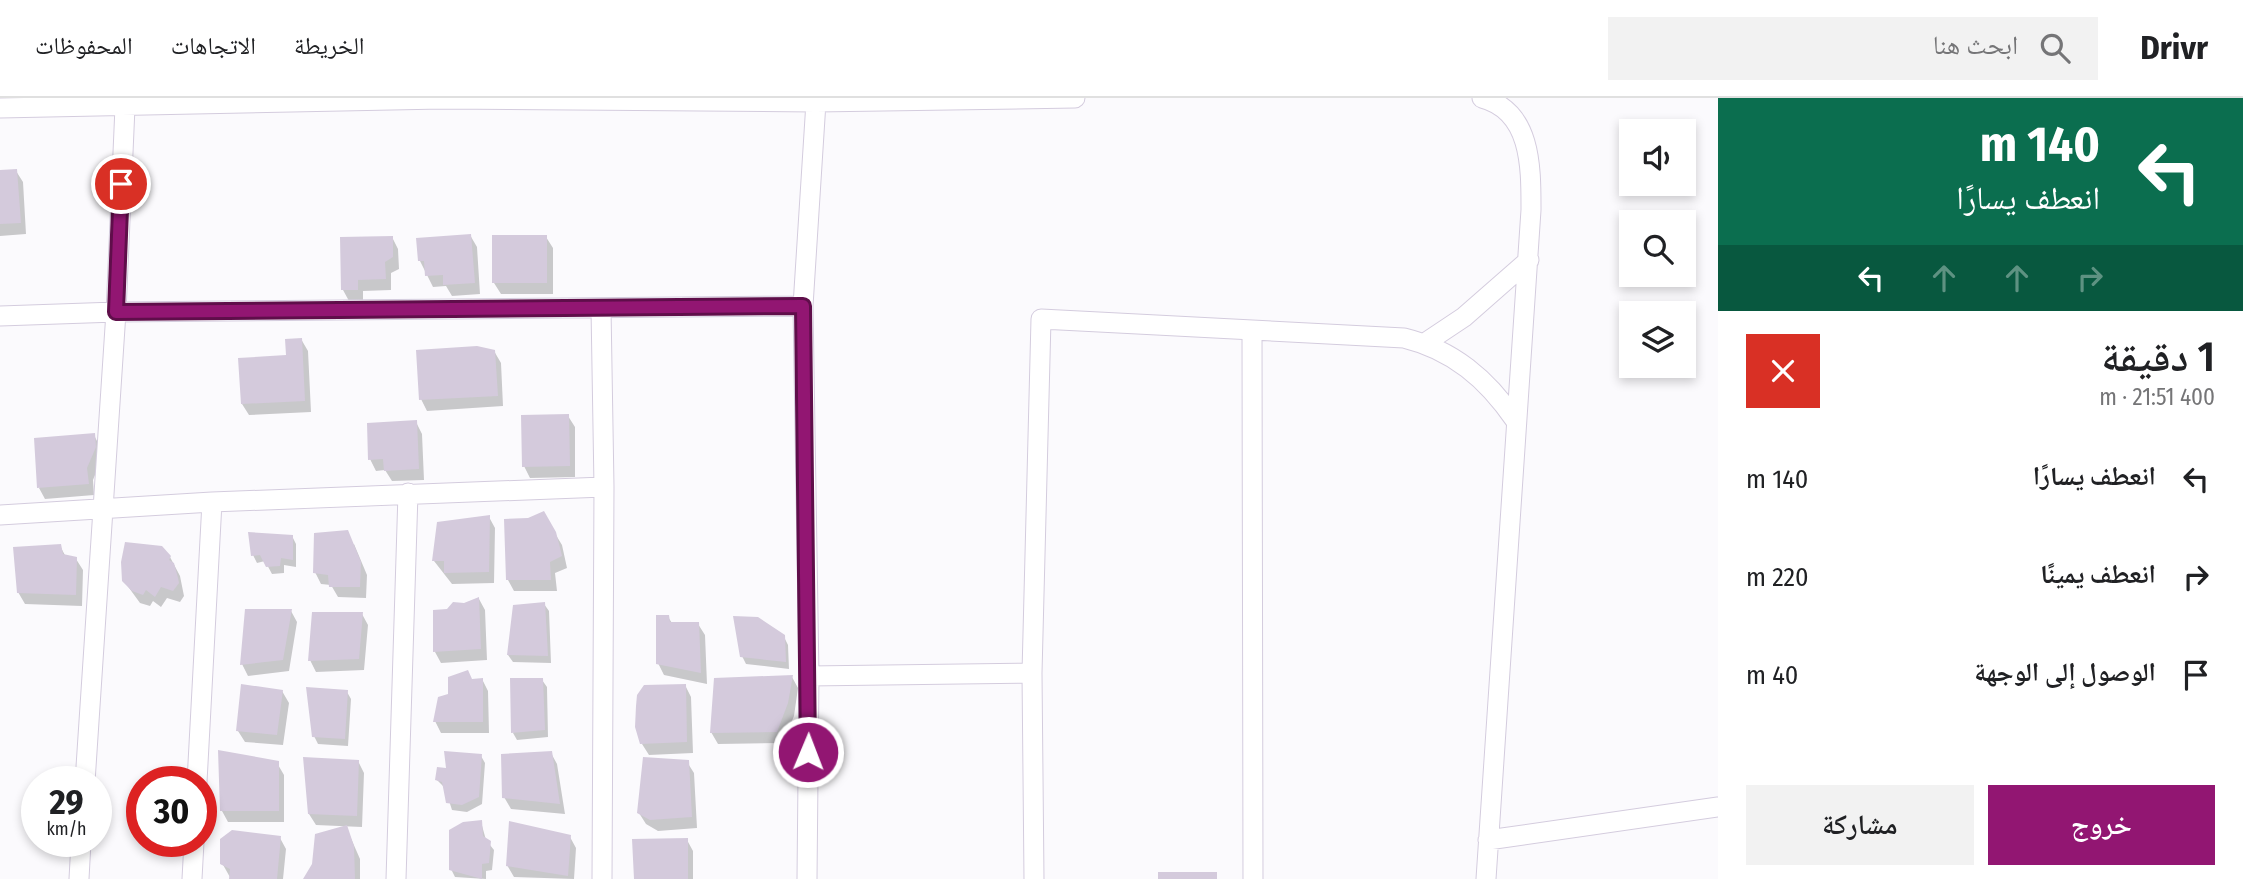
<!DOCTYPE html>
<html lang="ar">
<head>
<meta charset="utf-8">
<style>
  :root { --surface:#fff; --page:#f2f2f2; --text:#202124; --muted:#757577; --line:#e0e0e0; --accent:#921672 }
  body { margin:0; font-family:"Fira Sans Condensed","Noto Naskh Arabic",sans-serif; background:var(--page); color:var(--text); direction:rtl; height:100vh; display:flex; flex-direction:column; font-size:26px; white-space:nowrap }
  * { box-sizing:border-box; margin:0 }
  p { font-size:23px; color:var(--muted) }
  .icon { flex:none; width:38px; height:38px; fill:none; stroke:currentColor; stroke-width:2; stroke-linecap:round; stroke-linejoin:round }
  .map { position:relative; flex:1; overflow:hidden; direction:ltr }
  .panel { display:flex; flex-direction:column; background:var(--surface); width:525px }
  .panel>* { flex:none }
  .hud { background:#0b6e4f; color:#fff; overflow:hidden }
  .controls { position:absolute; left:1619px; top:21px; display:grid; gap:14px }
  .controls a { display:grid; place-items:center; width:77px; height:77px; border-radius:0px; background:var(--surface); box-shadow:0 4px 10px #0003; font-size:35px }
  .speed { position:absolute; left:21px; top:668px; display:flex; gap:14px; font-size:35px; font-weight:700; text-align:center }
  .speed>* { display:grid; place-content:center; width:91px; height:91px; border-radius:50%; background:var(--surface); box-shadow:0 4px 10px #0003; line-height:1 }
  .speed small { font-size:18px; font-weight:400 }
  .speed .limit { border:10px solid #d22; background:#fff; color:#111 }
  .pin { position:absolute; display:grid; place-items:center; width:60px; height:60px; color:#fff; margin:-30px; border:4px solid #fff; border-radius:50%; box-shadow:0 2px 7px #0007 }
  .me { position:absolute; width:77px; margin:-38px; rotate:1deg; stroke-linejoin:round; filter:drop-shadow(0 0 5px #0008) }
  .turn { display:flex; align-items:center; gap:24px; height:147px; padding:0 28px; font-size:32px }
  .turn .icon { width:91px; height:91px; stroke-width:2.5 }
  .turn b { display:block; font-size:49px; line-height:60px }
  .lanes { display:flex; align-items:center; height:66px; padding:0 28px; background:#0003; justify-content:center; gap:35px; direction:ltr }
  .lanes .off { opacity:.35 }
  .round { display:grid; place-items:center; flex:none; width:74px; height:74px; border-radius:0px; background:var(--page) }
  .summary { display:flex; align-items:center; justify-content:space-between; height:119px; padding:0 28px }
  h1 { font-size:42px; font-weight:600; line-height:52px }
  .button { display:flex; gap:14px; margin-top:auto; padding:14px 28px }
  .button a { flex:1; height:80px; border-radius:0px; background:var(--accent); color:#fff; font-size:28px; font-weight:600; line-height:80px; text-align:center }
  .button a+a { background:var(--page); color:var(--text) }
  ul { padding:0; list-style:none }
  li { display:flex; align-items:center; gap:21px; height:98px; padding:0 28px }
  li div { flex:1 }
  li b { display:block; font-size:26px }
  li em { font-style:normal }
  header { display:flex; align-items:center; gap:42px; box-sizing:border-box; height:98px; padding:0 35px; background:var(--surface); border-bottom:2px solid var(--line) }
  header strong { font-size:33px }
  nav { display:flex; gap:38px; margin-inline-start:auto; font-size:24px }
  .search { width:490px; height:63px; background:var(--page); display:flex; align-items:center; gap:18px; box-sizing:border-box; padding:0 24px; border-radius:0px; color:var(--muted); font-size:26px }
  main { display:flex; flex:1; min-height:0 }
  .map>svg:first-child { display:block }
  .shadow { fill:#0003 }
  .building { fill:#d4cadc }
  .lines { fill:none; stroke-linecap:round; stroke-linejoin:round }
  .minor-casing { stroke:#d4ccde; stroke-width:21 }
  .minor { stroke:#fff; stroke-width:19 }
  .route-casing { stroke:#5f0e4a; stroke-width:18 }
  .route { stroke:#921672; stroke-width:12 }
</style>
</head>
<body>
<header>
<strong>Drivr</strong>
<div class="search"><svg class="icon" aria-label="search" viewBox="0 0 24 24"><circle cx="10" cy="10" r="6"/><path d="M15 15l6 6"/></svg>ابحث هنا</div>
<nav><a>الخريطة</a><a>الاتجاهات</a><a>المحفوظات</a></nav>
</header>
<main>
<section class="panel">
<div class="hud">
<div class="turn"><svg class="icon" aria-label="left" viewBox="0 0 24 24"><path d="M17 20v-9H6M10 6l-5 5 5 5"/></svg><div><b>140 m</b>انعطف يسارًا</div></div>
<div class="lanes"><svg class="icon" aria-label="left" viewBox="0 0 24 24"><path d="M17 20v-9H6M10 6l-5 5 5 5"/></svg><svg class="icon off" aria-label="ahead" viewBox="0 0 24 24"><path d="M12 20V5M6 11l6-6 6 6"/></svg><svg class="icon off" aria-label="ahead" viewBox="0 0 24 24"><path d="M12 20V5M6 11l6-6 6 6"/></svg><svg class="icon off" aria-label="right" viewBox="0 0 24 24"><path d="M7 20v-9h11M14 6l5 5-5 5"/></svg></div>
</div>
<div class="summary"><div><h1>1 دقيقة</h1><p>400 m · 21:51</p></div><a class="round" style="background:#d93025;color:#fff"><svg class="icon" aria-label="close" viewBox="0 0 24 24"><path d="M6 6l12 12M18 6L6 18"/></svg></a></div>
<ul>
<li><svg class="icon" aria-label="left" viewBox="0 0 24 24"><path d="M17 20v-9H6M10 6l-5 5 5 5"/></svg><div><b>انعطف يسارًا</b></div><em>140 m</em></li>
<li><svg class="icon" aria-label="right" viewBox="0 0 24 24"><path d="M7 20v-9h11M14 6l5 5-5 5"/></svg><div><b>انعطف يمينًا</b></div><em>220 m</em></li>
<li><svg class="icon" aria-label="arrive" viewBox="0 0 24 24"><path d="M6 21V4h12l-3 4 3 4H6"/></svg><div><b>الوصول إلى الوجهة</b></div><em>40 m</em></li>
</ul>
<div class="button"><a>خروج</a><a>مشاركة</a></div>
</section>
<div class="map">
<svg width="1718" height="781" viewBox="0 0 1718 781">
  <rect width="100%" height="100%" fill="#fbfafd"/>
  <path class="shadow" d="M16,73L23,84L26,136L0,138V74Z
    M470,137L477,149L480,196L452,198L446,188L433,189L420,163Z
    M392,139L398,151L399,171L391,175V192L363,193V203H349L343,192Z
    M546,139L553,150V196H501L494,185Z
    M301,241L308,253L311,314L249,317L242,306Z
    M494,253L501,265L503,308L427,313L421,301Z
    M568,318L575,329V379L530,380L524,368Z
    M416,324L422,336L424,382L392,383L385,372L376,373L370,361Z
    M94,337L100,349L101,362L93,382L94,397L45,401L39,390Z
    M543,416L562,447L567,470L555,475L557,493H514L508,482L506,422H529Z
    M489,419L495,430L494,485L452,486L434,463L439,426Z
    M292,438L296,446V469L284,467V475L272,476L265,463L257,465L253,457Z
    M354,446L367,477L366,500L338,499L331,487L321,486L315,474Z
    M60,448L66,459L76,461L83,472L82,508L25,506L18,494Z
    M170,459L180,478L184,498L180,504L167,500L161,509L153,503L150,508L140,505L124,483Z
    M479,501L485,512L487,562L441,565L435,554L447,512Z
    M544,506L549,513L551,565L513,564L508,557L515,508Z
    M291,513L297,524L289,573L248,578L242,566Z
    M362,516L368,527L364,572L316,574L310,562Z
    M668,519L672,525L698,526L705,537L707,586L664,577L658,565Z
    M784,539L788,547L789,571L746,566L742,558Z
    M792,579L798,590L794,618L783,645L718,646L711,634Z
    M482,581L488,593L489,635H441L435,623L472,583Z
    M542,582L547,589L548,639L517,642L513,635Z
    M685,587L691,599L693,655L649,657L642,646Z
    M282,593L289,605L283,647L245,644L238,633Z
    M347,594L351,601L348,648L318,646L314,638Z
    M551,655L557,666L565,716L511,711L504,699Z
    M481,658L485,665L482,706L467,714L452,712L445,690L437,682L448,672Z
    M358,663L364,675L362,729L316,727L309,716Z
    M687,664L694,675L697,730L658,733L646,726L639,715Z
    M277,665L284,677V724H228L222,713Z
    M481,724L486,742L494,752L492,772L486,773V781L455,779L451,771Z
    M346,729L360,761V781H305Z
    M570,739L576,750L574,781L514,779L507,767Z
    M280,740L286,751L283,781H231L222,765Z
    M687,742L693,753V781H635Z"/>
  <path class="building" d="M17,71L21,125L0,126V72Z
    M471,136L475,185L443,187V177L425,178L424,163H418L416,140Z
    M492,137H547V185H492Z
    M393,138V159L385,164L386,181L358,182V192H341L340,139Z
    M302,240L305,303L241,306L238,260L286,257L285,241Z
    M477,248L495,252L498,298L419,302L416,252Z
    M569,316L570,368L522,369L521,317Z
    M417,322L419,371L384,373L383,361L368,362L367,325Z
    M95,335L96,349L87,370L89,386L37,390L34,340Z
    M544,413L556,434L562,458L550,464L551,482H506L504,421L528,420Z
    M490,417L489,474L444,475V463H432L437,424Z
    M348,432L361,464L360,489H329L328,477L313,475L314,435Z
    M248,434L293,437V462L281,460L280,468L266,469L260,457L251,458Z
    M125,444L162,448L171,458L169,462L174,465L178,480L179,485L173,493L161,489L155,499L146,492L143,497L132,493L122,483L121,464Z
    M61,446L63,456L77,459L76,497L17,495L13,449Z
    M479,499L481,551L433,554V512L447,511L453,504L464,505Z
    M545,504L548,558L507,557L513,507Z
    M245,511H292L283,562L240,567Z
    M312,514H363L359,561L308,563Z
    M656,517H669L670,524H699L701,575L656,566Z
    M733,518L758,519L785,537L786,564L740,559Z
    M468,572L472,581L483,580V624H433L438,599L448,596V579Z
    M793,577L788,605L777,634L710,635L714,580Z
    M510,580H543L545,632L511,635Z
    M241,586L283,592L277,637L236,633Z
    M686,586L687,644L640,646L635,629L636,608L637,597L644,587Z
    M306,589L348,592L345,641L312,639Z
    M218,652L279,663V713H220Z
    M444,653L482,656L479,699L462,707L446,705L442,684L435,682L437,669L446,670Z
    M552,653L560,706L502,700L501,656Z
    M303,659L359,662L357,718L308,716Z
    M643,659L689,662L692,719L650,722L637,715Z
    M482,722L483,738L491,743L489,765L482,766V781L449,772V732L463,724Z
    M509,723L571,737L568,778L506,768Z
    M347,727L354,748L355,781H303L312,766L315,736Z
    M232,732L281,738L277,781H229L230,771L220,766V741Z
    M688,740V781H634L632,741Z
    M1158,774H1217V781H1158Z"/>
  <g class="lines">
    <defs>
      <path id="minor" d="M1482,0C1532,13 1531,70 1531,112L1486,781
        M0,10L442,1L816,4L1075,0
        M601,210L604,389L602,781
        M0,218L116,214L803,208
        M1252,232L1253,781
        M1425,245L1464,219L1529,162
        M0,417L212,404L604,389
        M809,578L1032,575
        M85,684L116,214L125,9
        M197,684L212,404
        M1488,742L1718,709
        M79,781L81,744
        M192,781L194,744
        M396,781L408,395
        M807,781L809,578L803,208L816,4
        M1034,781L1032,575L1041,221L1404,240C1453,252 1487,281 1515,322"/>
    </defs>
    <use href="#minor" class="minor-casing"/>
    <use href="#minor" class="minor"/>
  </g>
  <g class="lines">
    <defs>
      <path id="route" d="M121,86L116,214L803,208L808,654"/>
    </defs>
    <use href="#route" class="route-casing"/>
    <use href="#route" class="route"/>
  </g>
</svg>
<div class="controls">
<a><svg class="icon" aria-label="sound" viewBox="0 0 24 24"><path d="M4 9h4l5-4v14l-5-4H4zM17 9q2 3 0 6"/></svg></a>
<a><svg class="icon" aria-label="search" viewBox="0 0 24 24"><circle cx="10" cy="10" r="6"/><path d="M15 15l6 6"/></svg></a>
<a><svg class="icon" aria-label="layers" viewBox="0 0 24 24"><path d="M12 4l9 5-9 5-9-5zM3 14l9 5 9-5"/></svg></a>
</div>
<div class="speed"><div>29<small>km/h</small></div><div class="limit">30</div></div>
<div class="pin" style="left:121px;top:86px;background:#d93025"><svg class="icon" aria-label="arrive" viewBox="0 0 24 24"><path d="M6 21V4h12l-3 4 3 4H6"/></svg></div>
<svg class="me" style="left:808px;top:654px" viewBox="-20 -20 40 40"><circle r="17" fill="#921672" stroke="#fff" stroke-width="3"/><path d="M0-11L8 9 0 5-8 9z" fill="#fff"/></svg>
</div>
</main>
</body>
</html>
